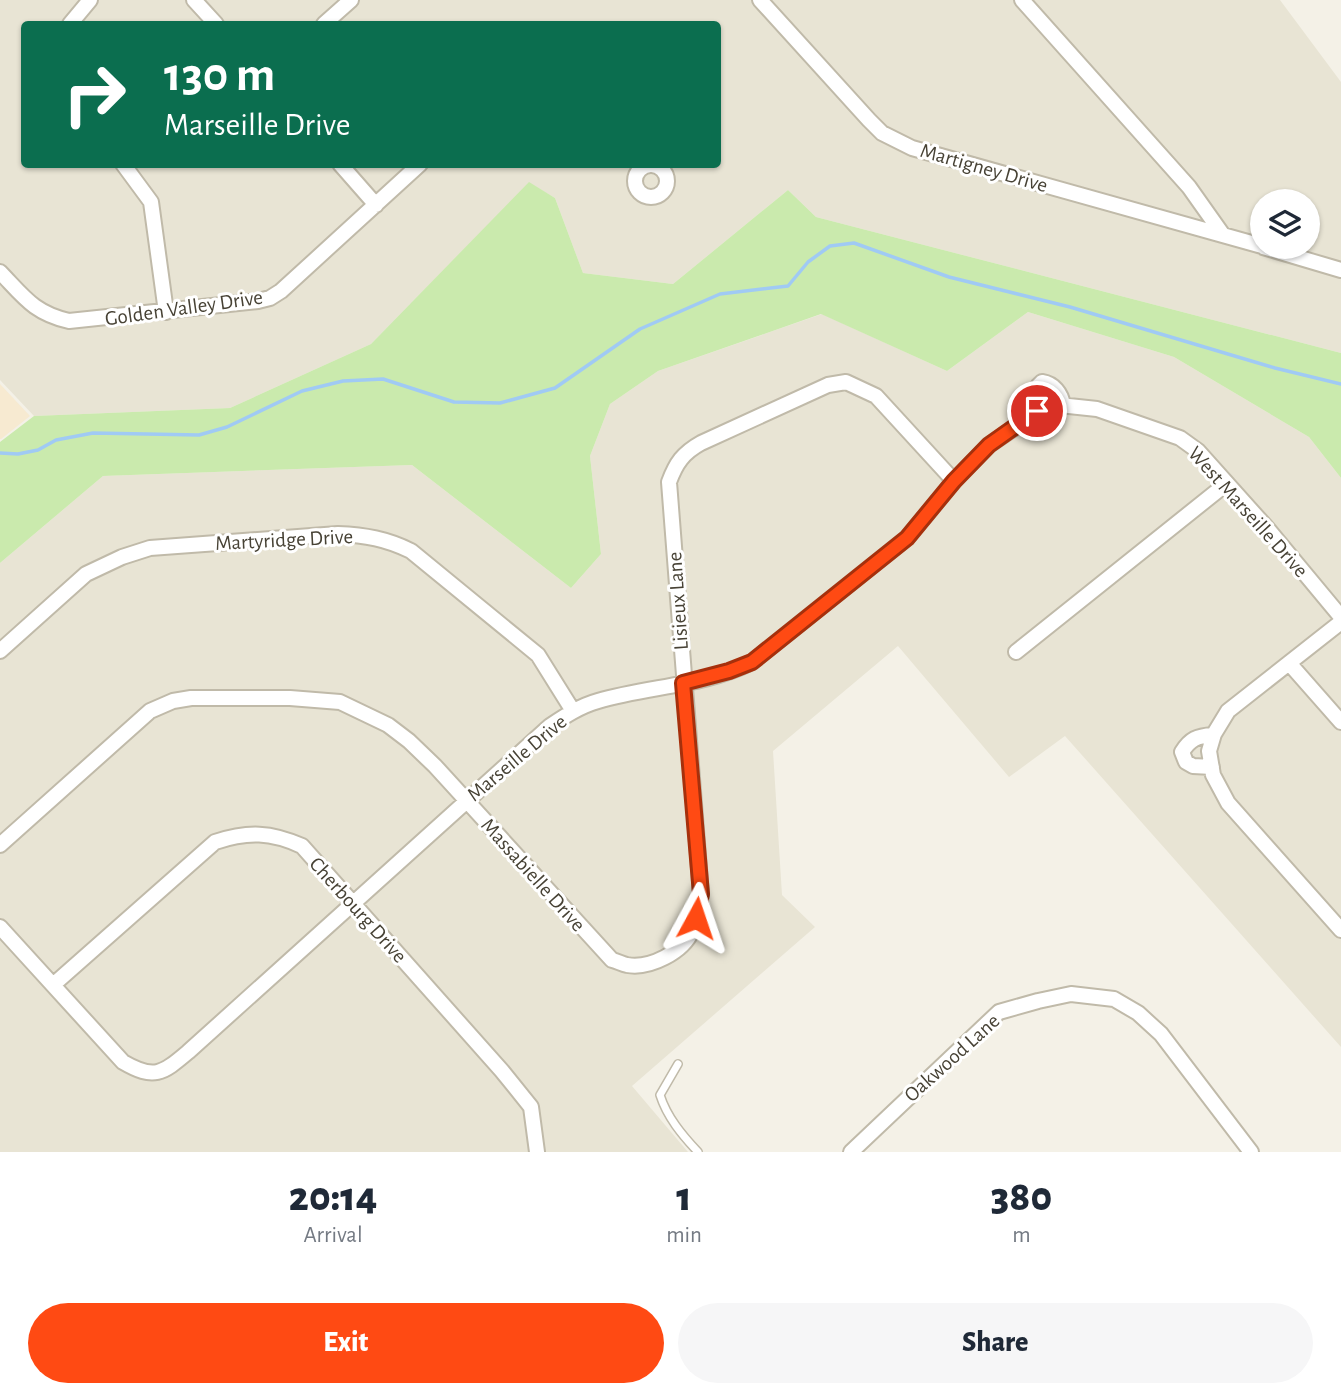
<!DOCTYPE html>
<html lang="en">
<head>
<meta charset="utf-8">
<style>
  :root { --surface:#fff; --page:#f6f6f7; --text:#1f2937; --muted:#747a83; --accent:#ff4a13 }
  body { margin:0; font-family:"Alegreya Sans",sans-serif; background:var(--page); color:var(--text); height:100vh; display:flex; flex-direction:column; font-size:26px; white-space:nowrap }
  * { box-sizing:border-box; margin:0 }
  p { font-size:23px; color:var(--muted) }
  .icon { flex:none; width:38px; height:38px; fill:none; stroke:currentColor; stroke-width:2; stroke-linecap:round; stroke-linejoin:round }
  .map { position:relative; height:1152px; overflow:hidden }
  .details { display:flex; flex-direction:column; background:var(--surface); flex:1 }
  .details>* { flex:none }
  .banner { position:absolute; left:21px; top:21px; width:700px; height:147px; border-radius:7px; box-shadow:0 2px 5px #0004; background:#0b6e4f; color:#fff; overflow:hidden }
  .buttons { position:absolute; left:1250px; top:189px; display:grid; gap:14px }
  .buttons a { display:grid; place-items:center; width:70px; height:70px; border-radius:50%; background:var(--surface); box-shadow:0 2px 5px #0004; font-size:35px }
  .pin { position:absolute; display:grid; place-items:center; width:60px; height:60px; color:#fff; margin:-30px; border:4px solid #fff; border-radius:50%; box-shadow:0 2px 7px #0007 }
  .me { position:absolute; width:77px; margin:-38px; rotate:5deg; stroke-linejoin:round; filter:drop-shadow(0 0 5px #0008) }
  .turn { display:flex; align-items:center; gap:24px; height:147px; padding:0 28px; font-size:32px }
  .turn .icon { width:91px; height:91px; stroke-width:2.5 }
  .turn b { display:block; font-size:49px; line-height:60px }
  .eta { display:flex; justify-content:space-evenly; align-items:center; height:119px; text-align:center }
  .eta b { font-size:42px; font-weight:800; line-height:49px }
  .button { display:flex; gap:14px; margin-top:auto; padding:14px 28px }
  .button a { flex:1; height:80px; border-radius:42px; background:var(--accent); color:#fff; font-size:28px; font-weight:800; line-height:80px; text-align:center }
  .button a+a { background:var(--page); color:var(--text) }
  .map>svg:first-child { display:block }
  .residential { fill:#e8e4d4; fill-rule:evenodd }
  .commercial { fill:#f7ead1 }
  .green { fill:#caeaad }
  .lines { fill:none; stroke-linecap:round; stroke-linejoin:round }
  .stream { stroke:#a0caf4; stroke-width:3.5 }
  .service-casing { stroke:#c0baa9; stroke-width:10 }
  .minor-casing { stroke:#c0baa9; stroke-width:18 }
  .service { stroke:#fff; stroke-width:7 }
  .minor { stroke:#fff; stroke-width:14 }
  .route-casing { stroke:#a6300c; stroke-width:18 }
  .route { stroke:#ff4a13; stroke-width:12 }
  .labels { text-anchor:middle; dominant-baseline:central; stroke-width:6; stroke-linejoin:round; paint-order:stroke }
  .street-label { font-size:21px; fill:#474235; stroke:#fff }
</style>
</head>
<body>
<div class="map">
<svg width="1341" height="1152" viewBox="0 0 1341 1152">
  <rect width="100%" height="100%" fill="#f4f1e7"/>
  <path class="residential" d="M0,0H1280L1341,82V353L816,217L788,190L673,284L583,273L555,198L529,183L371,344L230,408L34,416L0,380ZM24,24H718V164H24ZM1262,201H1307V247H1262Z
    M1028,312L1174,357L1309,437L1341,478V1047L1065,736L1009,777L898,646L773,751L782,895L815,927L632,1086L688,1152H0V563L103,476L412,465L571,588L601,554L590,456L610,404L658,371L822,314L947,371Z"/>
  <path class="commercial" d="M0,384L30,416L1,439H0Z"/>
  <path class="green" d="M529,182L555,198L583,273L673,284L788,190L816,217L1341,353V478L1309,437L1174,357L1028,312L947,371L821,314L658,371L610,404L590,456L601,554L571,588L412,465L103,476L0,563V442L34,416L230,408L371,344Z"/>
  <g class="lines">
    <path class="stream" d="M0,453L18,454L38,450L56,440L93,433L199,435L227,427L302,391L343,381L383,379L454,402L500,403L555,388L640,329L720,294L788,286L808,262L830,246L854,243L949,277L1070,307L1275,368L1341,384"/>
    <defs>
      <path id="service" d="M678,1064L660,1095C667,1117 682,1135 698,1152"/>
      <path id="minor" d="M194,0L216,24
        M760,0L869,120L882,133L912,148L1262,246
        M1022,0L1189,187L1223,235
        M70,24L90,0
        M324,24L351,0
        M123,164L151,202L166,312
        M340,164L376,205
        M635 181a16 16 0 1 1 32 0a16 16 0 1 1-32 0Z
        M1263,247L1341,270
        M0,272C24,297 34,313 69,321L258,301L270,298L281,291L420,164
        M1037,411C1033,400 1032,390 1042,382C1054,384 1061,393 1063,405
        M1341,622L1228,711L1214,734L1209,751L1213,775L1228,803L1341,930
        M0,651L86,574L122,557L150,548L338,534C365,535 387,539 411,551L538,655L573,711
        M1016,652L1226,484
        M1289,663L1341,722
        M1212,767L1193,766L1186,762L1182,752C1190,739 1197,736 1213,735
        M0,845L150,711L173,701L191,698H290L340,702L388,725L409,741L435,766L612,960C617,961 622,964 627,965C650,969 683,952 692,931C697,920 698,907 701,894L669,482C676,463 683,453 701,443L828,385L846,382L876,396L954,481
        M0,927L123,1062C154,1080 162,1074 188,1052L550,726C565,716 580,706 598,701C648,686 705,686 752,662L907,538L954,481L989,445L1050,404L1097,409L1180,438L1198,451L1267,528L1341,617
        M53,985L215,842C248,831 271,832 302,846L502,1071L531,1107L537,1152
        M851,1152L999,1012L1038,1001L1071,994L1114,999L1138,1013L1161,1034L1251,1152"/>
    </defs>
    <use href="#service" class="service-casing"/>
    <use href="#minor" class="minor-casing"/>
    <use href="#service" class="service"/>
    <use href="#minor" class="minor"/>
  </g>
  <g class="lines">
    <defs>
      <path id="route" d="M696,918L701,894L683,683L729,671L752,662L907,538L954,481L989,445L1037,411"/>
    </defs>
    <use href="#route" class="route-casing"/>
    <use href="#route" class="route"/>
  </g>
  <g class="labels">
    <g class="street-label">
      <text transform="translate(984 168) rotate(16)">Martigney Drive</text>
      <text transform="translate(184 308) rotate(-8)">Golden Valley Drive</text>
      <text transform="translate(1248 512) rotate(48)">West Marseille Drive</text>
      <text transform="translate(284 540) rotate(-3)">Martyridge Drive</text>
      <text transform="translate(678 601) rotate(-94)">Lisieux Lane</text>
      <text transform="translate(517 758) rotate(-40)">Marseille Drive</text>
      <text transform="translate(533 875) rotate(48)">Massabielle Drive</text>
      <text transform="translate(358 910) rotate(48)">Cherbourg Drive</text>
      <text transform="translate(952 1058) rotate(-42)">Oakwood Lane</text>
    </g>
  </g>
</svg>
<div class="buttons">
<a><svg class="icon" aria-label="layers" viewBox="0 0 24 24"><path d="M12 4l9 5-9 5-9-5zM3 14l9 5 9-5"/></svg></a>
</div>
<div class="pin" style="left:1037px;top:411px;background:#d93025"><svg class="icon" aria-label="arrive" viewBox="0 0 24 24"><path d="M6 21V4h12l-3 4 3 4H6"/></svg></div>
<svg class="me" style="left:696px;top:918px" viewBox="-20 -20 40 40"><path d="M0-17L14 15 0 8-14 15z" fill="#ff4a13" stroke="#fff" stroke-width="4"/></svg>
<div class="banner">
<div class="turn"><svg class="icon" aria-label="right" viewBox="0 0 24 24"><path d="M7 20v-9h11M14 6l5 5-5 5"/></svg><div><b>130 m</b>Marseille Drive</div></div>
</div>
</div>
<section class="details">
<div class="eta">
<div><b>20:14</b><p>Arrival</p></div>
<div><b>1</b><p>min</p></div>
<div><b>380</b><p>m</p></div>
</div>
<div class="button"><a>Exit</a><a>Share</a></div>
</section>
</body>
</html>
